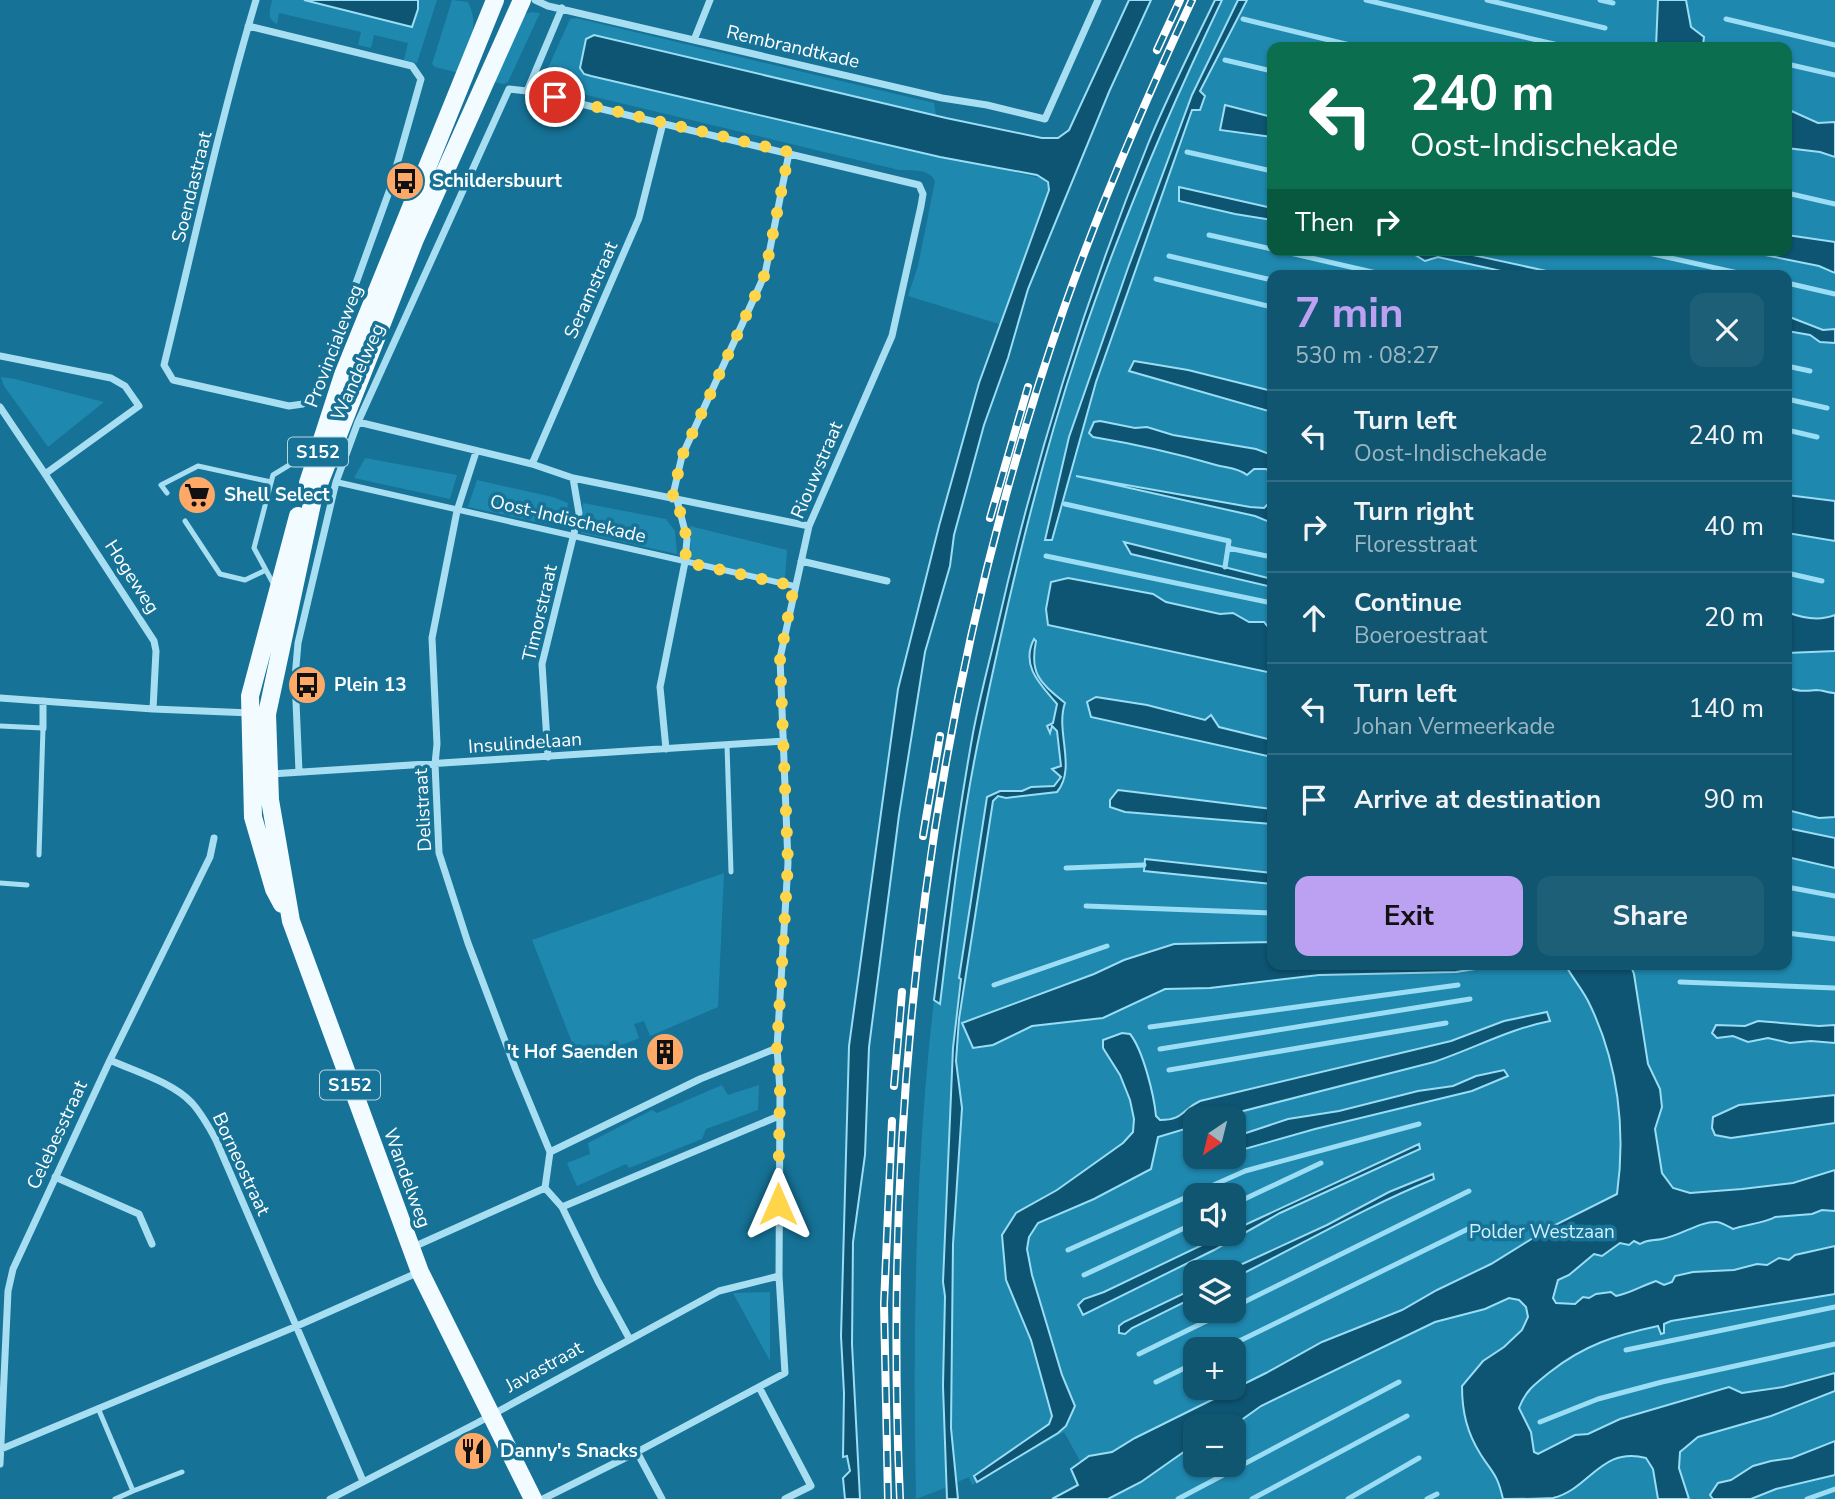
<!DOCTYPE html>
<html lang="en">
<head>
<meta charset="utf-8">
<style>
  :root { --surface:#105670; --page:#1e5f78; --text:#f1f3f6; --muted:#9cb7c3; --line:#306c83; --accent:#bca0f2 }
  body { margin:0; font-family:"Nunito Sans",sans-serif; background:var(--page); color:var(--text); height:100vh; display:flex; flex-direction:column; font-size:26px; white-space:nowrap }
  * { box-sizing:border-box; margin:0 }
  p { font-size:23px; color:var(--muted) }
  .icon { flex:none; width:38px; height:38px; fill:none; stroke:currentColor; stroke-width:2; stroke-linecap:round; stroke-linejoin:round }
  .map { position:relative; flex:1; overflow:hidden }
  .panel { position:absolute; left:1267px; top:270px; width:525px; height:700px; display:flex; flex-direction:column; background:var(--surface); border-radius:14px; box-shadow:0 2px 5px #0004 }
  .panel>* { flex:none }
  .hud { position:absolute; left:1267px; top:42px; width:525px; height:214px; border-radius:14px; box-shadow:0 2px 5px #0004; background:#0b6e4f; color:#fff; overflow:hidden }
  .needle { width:46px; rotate:215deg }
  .buttons { position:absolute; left:1183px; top:1106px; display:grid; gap:14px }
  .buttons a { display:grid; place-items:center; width:63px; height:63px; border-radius:14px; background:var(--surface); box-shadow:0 2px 5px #0004; font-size:35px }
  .pin { position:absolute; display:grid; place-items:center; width:60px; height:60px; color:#fff; margin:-30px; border:4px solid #fff; border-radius:50%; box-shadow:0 2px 7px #0007 }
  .me { position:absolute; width:77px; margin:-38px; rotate:0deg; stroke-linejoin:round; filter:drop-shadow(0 0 5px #0008) }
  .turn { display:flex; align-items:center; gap:24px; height:147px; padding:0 28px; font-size:32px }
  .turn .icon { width:91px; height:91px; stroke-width:2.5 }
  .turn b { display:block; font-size:49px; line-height:60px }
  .then { display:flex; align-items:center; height:66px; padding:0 28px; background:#0003; gap:14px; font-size:26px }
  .round { display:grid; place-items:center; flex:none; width:74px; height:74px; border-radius:14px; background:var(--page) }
  .head { display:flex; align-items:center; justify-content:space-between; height:119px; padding:0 28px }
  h1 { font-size:42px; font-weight:700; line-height:52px; color:var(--accent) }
  .primary-button { display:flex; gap:14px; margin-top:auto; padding:14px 28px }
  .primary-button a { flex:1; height:80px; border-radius:14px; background:var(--accent); color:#111; font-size:28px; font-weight:700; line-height:80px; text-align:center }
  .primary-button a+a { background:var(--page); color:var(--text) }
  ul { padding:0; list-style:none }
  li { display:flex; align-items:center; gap:21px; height:91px; padding:0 28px; border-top:2px solid var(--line) }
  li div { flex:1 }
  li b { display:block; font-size:26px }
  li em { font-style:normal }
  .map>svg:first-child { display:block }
  .green { fill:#1f88af; fill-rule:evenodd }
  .water { fill:#0e5573; stroke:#9addf4; stroke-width:2 }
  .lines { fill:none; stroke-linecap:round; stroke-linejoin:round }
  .stream { stroke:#9addf4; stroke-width:5 }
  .service { stroke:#a8def1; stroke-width:5 }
  .pedestrian { stroke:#a8def1; stroke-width:6 }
  .minor { stroke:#a8def1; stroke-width:7 }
  .primary { stroke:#f2fbff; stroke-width:18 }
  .rail-casing { stroke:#fff; stroke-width:8 }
  .rail { stroke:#167296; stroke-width:5; stroke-dasharray:16; stroke-linecap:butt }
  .route { stroke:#ffd54a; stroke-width:12; stroke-dasharray:0 21.6 }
  .labels { text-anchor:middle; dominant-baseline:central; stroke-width:7; stroke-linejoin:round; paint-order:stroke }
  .shield { fill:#167296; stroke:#b9d5e0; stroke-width:2 }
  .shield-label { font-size:18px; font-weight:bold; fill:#fff }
  .street-label { font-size:19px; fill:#fff; stroke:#167296 }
  .poi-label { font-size:19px; font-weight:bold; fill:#fff; stroke:#167296; text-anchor:start }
  .park-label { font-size:19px; fill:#cff0fc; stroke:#167296 }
</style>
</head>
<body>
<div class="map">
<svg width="1835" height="1499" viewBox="0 0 1835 1499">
  <rect width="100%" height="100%" fill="#167296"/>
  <path class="green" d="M272,0H304L412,27L418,9V0H437L417,63L404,60L408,43L374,35L371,48L358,45L361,32L279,13L277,24C266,19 270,10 272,0Z
    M452,0L468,2C481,27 468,49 459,73L435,67L432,64Z
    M1220,0H1835V1499H1052L1077,1485L1070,1468L1080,1461L1064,1432L972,1485L969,1477L953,1484L945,1483V1488L916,1499C912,1307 916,1113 944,923L934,1000L937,1002L962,815L1001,625L1037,488L1079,347L1149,158ZM1272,47H1787V250H1272ZM1272,275H1787V964H1272ZM1195,1118H1234V1157H1195ZM1195,1195H1234V1234H1195ZM1195,1272H1234V1311H1195ZM1195,1349H1234V1388H1195ZM1195,1426H1234V1465H1195Z
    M532,12L540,13L508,82L504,84L493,82L525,14Z
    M576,18L934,103L936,116L594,35L586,40L580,68L584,74L758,116L1045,179L1049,190L999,324L908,296L918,266L935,181C929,168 911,171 899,170L545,85L543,79L570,19Z
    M1,377L15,379L104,402L48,447L4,386Z
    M365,458L457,475L450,499L354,478Z
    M477,480L553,497L568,503L565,528L468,507Z
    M583,503L666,519L675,531L677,554L581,533Z
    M690,526L787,550L785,578L778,580L691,559Z
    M724,873L718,1007L650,1036L644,1021L634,1024L639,1038L580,1063L532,940Z
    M722,1085L728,1095L759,1085L758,1110L706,1129L702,1139L629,1168L626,1164L577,1186L567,1163L590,1154L588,1143L652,1110L657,1113Z
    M770,1292V1361L733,1293Z"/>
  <path class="water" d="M304,0H418V9L412,27Z
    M1129,0H1151L1109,92L1028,289L1008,358L984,425L954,535L950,566L925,652L899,815L869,1047L865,1155L853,1242L852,1344L860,1499H845L843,1478L850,1471L847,1456L843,1457L844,1393L841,1336L849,1046L898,689L939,526L979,383L1049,190L1048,182L1037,175L940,157L591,76L584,74L580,68L586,39L594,35L946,118L1042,138H1058L1069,130Z
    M1215,0H1222C1168,113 1119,228 1079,347C1037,473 1007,603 980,732C961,822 951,913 940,1004L934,1000C945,911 957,822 973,733C980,696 990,660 998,624C1035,460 1085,300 1148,144C1168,95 1192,48 1215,0Z
    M1238,0H1247L1200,91L1205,96L1200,110H1192L1096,382L1052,540H1045L1069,437L1128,268L1192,95Z
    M1658,0H1686L1691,27L1704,37L1703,45L1656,47Z
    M1225,105L1272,117V137L1220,130Z
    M1787,109L1818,123L1835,122V157L1820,152L1787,148Z
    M1179,187L1272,208V220L1235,214L1179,201Z
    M1787,235L1835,242V273L1819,266L1740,250H1787Z
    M1407,250H1450L1560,274L1579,273L1584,275H1519L1438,257L1425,261Z
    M1787,316L1823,330L1835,329V343L1820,342L1810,335L1787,331Z
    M1134,361L1188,370L1272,391V412L1129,371Z
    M1100,421L1135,428L1147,427L1173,435L1256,449L1272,455V474L1266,469H1254L1247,475C1238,468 1227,468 1216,465C1175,453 1135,444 1093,437L1089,433L1094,422Z
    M1076,476L1250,507L1264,508L1270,502L1272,503V523L1255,516Z
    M1787,495L1835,501V541L1787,533Z
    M1124,542L1272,579V587L1131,554Z
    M1068,578L1153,594L1166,602L1220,614L1233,613L1249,622H1264L1272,632V673L1048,625L1046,609L1051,582Z
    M1787,612C1802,618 1820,621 1835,615V651L1787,653Z
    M1034,639L1036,641C1029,675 1041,683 1065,703C1055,731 1077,768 1057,792L1006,798L998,796L993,801L959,1019L956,1061L962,1108L953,1244L951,1428L958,1499H947L943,1386L945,1296L943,1282L953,1048L961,979L959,978L987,797L1000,791H1022L1031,787L1054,786L1061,777L1052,769L1061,766L1057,731L1052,726L1050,733L1047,726L1053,723L1057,704C1041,685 1020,666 1034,639Z
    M1787,687C1798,692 1805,691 1816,690C1822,690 1829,693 1835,693V817L1819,818L1787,810Z
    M1096,697L1147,705L1205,720L1211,715L1219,727L1272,740V757L1091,717L1087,702Z
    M1118,790L1272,809V824L1125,812L1110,807V800Z
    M1787,828L1835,838V868L1787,857Z
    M1145,859L1272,873V884L1144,871Z
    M1272,942V964H1508L1456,972L1319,975L1210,988L1165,989L1103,1018L1032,1026L993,1045L973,1048L962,1023L1094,974L1124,960L1174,944Z
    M1565,964H1630L1634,974L1648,1064L1660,1089L1662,1107L1655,1129L1662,1173L1673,1188L1690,1193L1742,1189L1793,1183L1835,1170V1211L1822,1210L1812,1214L1775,1217C1768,1222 1744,1225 1733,1229C1727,1226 1723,1223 1717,1222C1700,1221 1680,1236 1662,1239C1653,1241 1649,1239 1640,1244L1634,1241L1629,1245L1620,1243L1602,1256L1594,1254L1569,1275L1558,1280L1553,1298L1556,1303L1575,1304L1583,1297L1589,1298L1596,1294L1611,1292L1616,1296C1631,1293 1641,1286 1656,1281L1664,1285L1672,1282L1675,1276L1693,1272L1734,1270L1757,1264L1767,1265L1779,1258L1789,1260L1795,1255L1835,1246V1294L1671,1321L1664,1324V1333L1661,1334L1658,1326C1616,1335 1584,1345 1550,1372C1534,1385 1526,1390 1519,1408L1531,1432L1534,1452L1538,1454L1575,1435L1588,1434L1620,1419L1729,1387L1742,1393L1783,1387L1835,1373V1391L1771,1416L1698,1437L1680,1452L1679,1468L1689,1499H1658L1653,1469L1646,1458C1601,1446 1590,1489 1553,1498C1539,1499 1518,1499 1503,1499C1497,1474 1494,1475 1481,1455C1467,1433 1462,1412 1462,1386L1483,1361L1504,1347L1522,1330L1528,1317L1526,1307L1519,1300L1509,1298L1485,1309L1435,1322L1261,1406L1233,1426H1195V1444L1141,1482L1108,1499H1052L1078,1485L1071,1469L1089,1456L1112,1452L1135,1438L1266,1373L1322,1342L1402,1310L1437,1290L1491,1264L1551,1227L1617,1194C1626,1130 1618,1063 1590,1005C1584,991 1572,978 1565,964Z
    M1547,1012L1550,1021C1509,1029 1473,1049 1434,1062L1216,1118H1195V1126L1158,1137L1151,1169L1094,1199L1038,1223L1029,1237L1027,1249L1032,1275L1062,1375L1075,1406L1066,1426L1058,1433L977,1482L974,1476L1049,1424L1052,1416L1031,1340L1006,1280L1002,1235L1016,1213L1057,1190L1123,1143L1133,1132L1134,1119L1130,1100L1120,1075L1103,1048V1040L1122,1033L1130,1034C1143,1050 1154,1095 1156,1116L1160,1120C1184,1120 1181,1110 1200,1101L1451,1041L1504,1021Z
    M1758,1021L1819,1026L1835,1025V1043L1811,1041L1790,1043L1768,1038L1748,1042L1733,1036L1717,1038L1712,1033L1716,1025L1745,1026Z
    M1504,1070L1508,1076L1472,1091L1315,1129L1234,1152V1137L1288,1119L1339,1111L1418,1091L1453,1086L1476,1076Z
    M1835,1095V1123L1731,1138L1715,1135L1712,1128L1713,1117L1739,1105Z
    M1419,1144L1420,1149L1280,1213L1214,1250L1083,1315L1078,1305L1084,1299L1104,1292L1225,1234H1234V1230Z
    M1433,1174L1434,1179C1365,1207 1301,1245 1234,1278V1272H1225L1327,1225L1389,1192Z
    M1195,1288V1297L1132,1328L1125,1334L1119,1333V1326L1124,1322Z
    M1835,1441V1475L1776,1489L1751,1499H1713L1710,1495L1718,1483L1731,1480L1753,1466L1771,1461L1792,1458Z"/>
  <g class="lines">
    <path class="stream" d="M1366,0L1567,47
      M1487,0L1605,28
      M1600,0L1613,3
      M1243,19L1358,47
      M1726,19L1835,45
      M1225,60L1272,71
      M1787,64L1835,75
      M1187,152L1272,171
      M1787,193L1835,204
      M1209,235L1272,249
      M1277,250L1385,275
      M1635,250L1747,275
      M1169,256L1272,280
      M1156,279L1272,307
      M1787,283L1835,294
      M1787,366L1810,371
      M1787,399L1827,408
      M1787,430L1817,437
      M1065,504L1229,541L1225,567
      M1228,548L1272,557
      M1046,556L1272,603
      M1787,573L1822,581
      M1066,868L1144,865
      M1787,887L1835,896
      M1086,906L1272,913
      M1787,933L1835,939
      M1680,982L1835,988
      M994,985L1107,946
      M1150,1027L1458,985
      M1160,1049L1470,999
      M1169,1070L1446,1023
      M1234,1204L1321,1163
      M1068,1250L1245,1171L1419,1124
      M1084,1275L1195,1223
      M1234,1307L1469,1191
      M1223,1349L1476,1225
      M1626,1350L1835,1307
      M1139,1354L1227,1311
      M1156,1382L1195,1363
      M1540,1422L1598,1399L1662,1382L1835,1344
      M1178,1499L1399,1382
      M1252,1499L1407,1416
      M1348,1499L1419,1458
      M1427,1499L1437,1494
      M1807,1499L1835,1489"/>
    <path class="service" d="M167,493L161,485L198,466L271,482
      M185,521L220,574L245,580L266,570
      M274,585L254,548L273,475L314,450
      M0,726L43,728L39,855
      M727,745L731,872
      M0,883L27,885
      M98,1408L133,1491L182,1472
      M115,1499L133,1491"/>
    <path class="pedestrian" d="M336,482L794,586"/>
    <path class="minor" d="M535,0L548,6L942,98L987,105L1045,119L1098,0
      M248,26L412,66L421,79L390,189L317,391L303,404L289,406L173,380L164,365C194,243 220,120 256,0
      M694,40L710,0
      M527,91L562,8
      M0,356L111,378L125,386L139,406L45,474L154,641L156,651L153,709
      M0,407L45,474
      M358,422L532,464L573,478L809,526
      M476,452L457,511L432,638L437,744L435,764L439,853L468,943L516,1070L550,1152
      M532,464L639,218L663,123
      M672,499L682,456L765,274L789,153
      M801,561L887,581
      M0,698L153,709L251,713
      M43,728V701
      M666,749L660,687L685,562L687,539L677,500
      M548,757L542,664L579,513L573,478
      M299,772L295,678L298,643L336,482L358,422L509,89L527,91L919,185L923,194L921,206L892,336L809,526L780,658L788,863L777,1048L780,1091L779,1276L785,1373L637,1452L543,1499
      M271,774L784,741
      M110,1060C136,1072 172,1082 192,1103C202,1114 209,1127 216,1140L363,1481
      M550,1152L700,1079L777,1048
      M55,1177L139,1214L152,1244
      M545,1188L562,1207L598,1281L629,1338
      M545,1188L550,1152
      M562,1207L779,1116
      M411,1248L545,1188
      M759,1387L811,1486L785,1499
      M1,1449L297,1326L419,1272
      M637,1452L662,1499
      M0,1464L8,1291L13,1269L110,1060L210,857L214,838
      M330,1499L477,1423L719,1291L779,1276"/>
    <path class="primary" d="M522,0L415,239L313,499L267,714L270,800L291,921L420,1272L533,1499
      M308,483L343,375L495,0
      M282,904L274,889L253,817L250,696L298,516"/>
    <defs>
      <path id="rail" d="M1157,50L1180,0
        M990,518L1028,387
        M923,836L940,736
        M894,1086L902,992
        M888,1499L884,1304L892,1121
        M900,1499C882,1095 931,690 1064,308C1101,203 1145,101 1192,0"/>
    </defs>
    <use href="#rail" class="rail-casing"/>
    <use href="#rail" class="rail"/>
  </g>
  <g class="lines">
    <path class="route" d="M555,97L789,152L765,274L682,456L672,499L677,500L687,539L685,562L794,586L780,658L788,863L777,1048L780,1091L778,1204"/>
  </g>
  <defs>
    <symbol id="bus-disc" viewBox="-11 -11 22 22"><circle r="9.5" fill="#ffa968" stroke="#167296"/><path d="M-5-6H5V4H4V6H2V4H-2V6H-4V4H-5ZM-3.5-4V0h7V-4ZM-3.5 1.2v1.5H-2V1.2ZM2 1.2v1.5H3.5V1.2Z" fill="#111"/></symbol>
    <symbol id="supermarket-disc" viewBox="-11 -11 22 22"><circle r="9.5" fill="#ffa968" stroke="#167296"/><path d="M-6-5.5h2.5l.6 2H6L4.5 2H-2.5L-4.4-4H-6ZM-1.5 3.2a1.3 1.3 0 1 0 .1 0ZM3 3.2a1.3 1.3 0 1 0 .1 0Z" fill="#111"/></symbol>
    <symbol id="building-disc" viewBox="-11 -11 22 22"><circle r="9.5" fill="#ffa968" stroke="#167296"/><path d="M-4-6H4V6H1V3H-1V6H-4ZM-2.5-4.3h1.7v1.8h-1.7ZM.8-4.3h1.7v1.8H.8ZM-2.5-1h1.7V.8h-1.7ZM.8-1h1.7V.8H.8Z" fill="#111"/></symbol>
    <symbol id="restaurant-disc" viewBox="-11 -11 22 22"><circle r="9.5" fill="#ffa968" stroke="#167296"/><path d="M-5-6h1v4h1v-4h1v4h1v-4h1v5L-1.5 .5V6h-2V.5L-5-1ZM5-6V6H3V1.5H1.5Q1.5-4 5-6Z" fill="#111"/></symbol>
  </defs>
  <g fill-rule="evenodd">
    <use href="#bus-disc" x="383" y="159" width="44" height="44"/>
    <use href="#supermarket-disc" x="175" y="473" width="44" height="44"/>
    <use href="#bus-disc" x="285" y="663" width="44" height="44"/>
    <use href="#building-disc" x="643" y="1030" width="44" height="44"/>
    <use href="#restaurant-disc" x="451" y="1429" width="44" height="44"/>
  </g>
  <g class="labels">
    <g class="shield">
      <rect x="288" y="437.5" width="60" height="29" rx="5"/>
      <rect x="320" y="1070.5" width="60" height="29" rx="5"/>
    </g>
    <g class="shield-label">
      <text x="318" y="452">S152</text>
      <text x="350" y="1085">S152</text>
    </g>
    <g class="street-label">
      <text transform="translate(793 47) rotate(13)">Rembrandtkade</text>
      <text transform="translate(192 187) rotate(-76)">Soendastraat</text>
      <text transform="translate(591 290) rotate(-66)">Seramstraat</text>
      <text transform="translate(334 346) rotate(-69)">Provincialeweg</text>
      <text transform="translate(358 372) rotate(-66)">Wandelweg</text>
      <text transform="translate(817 470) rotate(-67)">Riouwstraat</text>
      <text transform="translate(568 519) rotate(13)">Oost-Indischekade</text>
      <text transform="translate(132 577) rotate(57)">Hogeweg</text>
      <text transform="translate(540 613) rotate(-77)">Timorstraat</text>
      <text transform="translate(525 743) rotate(-4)">Insulindelaan</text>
      <text transform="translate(423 810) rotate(-93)">Delistraat</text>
      <text transform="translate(57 1135) rotate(-65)">Celebesstraat</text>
      <text transform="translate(241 1164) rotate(65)">Borneostraat</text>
      <text transform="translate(407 1178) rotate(70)">Wandelweg</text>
      <text transform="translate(544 1367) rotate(-29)">Javastraat</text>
    </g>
    <g class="poi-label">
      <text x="432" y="181">Schildersbuurt</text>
      <text x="224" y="495">Shell Select</text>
      <text x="334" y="685">Plein 13</text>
      <text x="638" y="1052" text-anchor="end">'t Hof Saenden</text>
      <text x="500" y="1451">Danny's Snacks</text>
    </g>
    <g class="park-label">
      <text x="1542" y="1232">Polder Westzaan</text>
    </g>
  </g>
</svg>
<div class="buttons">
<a><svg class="needle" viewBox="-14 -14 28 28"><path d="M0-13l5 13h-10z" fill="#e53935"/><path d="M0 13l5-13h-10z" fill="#9cb7c3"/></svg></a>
<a><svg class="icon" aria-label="sound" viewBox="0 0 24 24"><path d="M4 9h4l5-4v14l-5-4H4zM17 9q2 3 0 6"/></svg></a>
<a><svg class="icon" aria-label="layers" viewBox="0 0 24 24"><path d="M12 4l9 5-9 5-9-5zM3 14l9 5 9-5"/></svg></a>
<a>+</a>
<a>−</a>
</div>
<div class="pin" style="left:555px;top:97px;background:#d93025"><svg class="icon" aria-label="arrive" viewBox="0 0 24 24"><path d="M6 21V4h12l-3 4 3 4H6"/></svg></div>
<svg class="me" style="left:778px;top:1204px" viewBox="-20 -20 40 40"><path d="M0-17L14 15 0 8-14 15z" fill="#ffd54a" stroke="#fff" stroke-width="4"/></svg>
<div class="hud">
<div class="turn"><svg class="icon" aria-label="left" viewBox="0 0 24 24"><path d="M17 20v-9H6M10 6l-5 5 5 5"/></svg><div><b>240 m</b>Oost-Indischekade</div></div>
<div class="then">Then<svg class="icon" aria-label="right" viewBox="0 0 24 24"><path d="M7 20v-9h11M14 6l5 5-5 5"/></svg></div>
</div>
<section class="panel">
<div class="head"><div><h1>7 min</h1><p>530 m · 08:27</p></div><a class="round"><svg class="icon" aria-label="close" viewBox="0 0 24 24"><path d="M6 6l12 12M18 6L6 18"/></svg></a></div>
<ul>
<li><svg class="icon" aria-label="left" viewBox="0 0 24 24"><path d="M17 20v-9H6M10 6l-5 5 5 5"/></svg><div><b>Turn left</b><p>Oost-Indischekade</p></div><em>240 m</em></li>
<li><svg class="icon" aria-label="right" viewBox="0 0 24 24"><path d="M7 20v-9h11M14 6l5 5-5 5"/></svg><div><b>Turn right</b><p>Floresstraat</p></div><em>40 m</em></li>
<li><svg class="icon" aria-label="ahead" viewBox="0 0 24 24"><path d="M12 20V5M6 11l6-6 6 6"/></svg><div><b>Continue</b><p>Boeroestraat</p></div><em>20 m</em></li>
<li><svg class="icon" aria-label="left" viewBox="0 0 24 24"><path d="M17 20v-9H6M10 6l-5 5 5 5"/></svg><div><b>Turn left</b><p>Johan Vermeerkade</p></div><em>140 m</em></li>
<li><svg class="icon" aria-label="arrive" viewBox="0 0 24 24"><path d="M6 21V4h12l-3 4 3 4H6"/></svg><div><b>Arrive at destination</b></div><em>90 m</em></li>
</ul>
<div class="primary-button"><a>Exit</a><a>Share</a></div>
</section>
</div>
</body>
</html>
